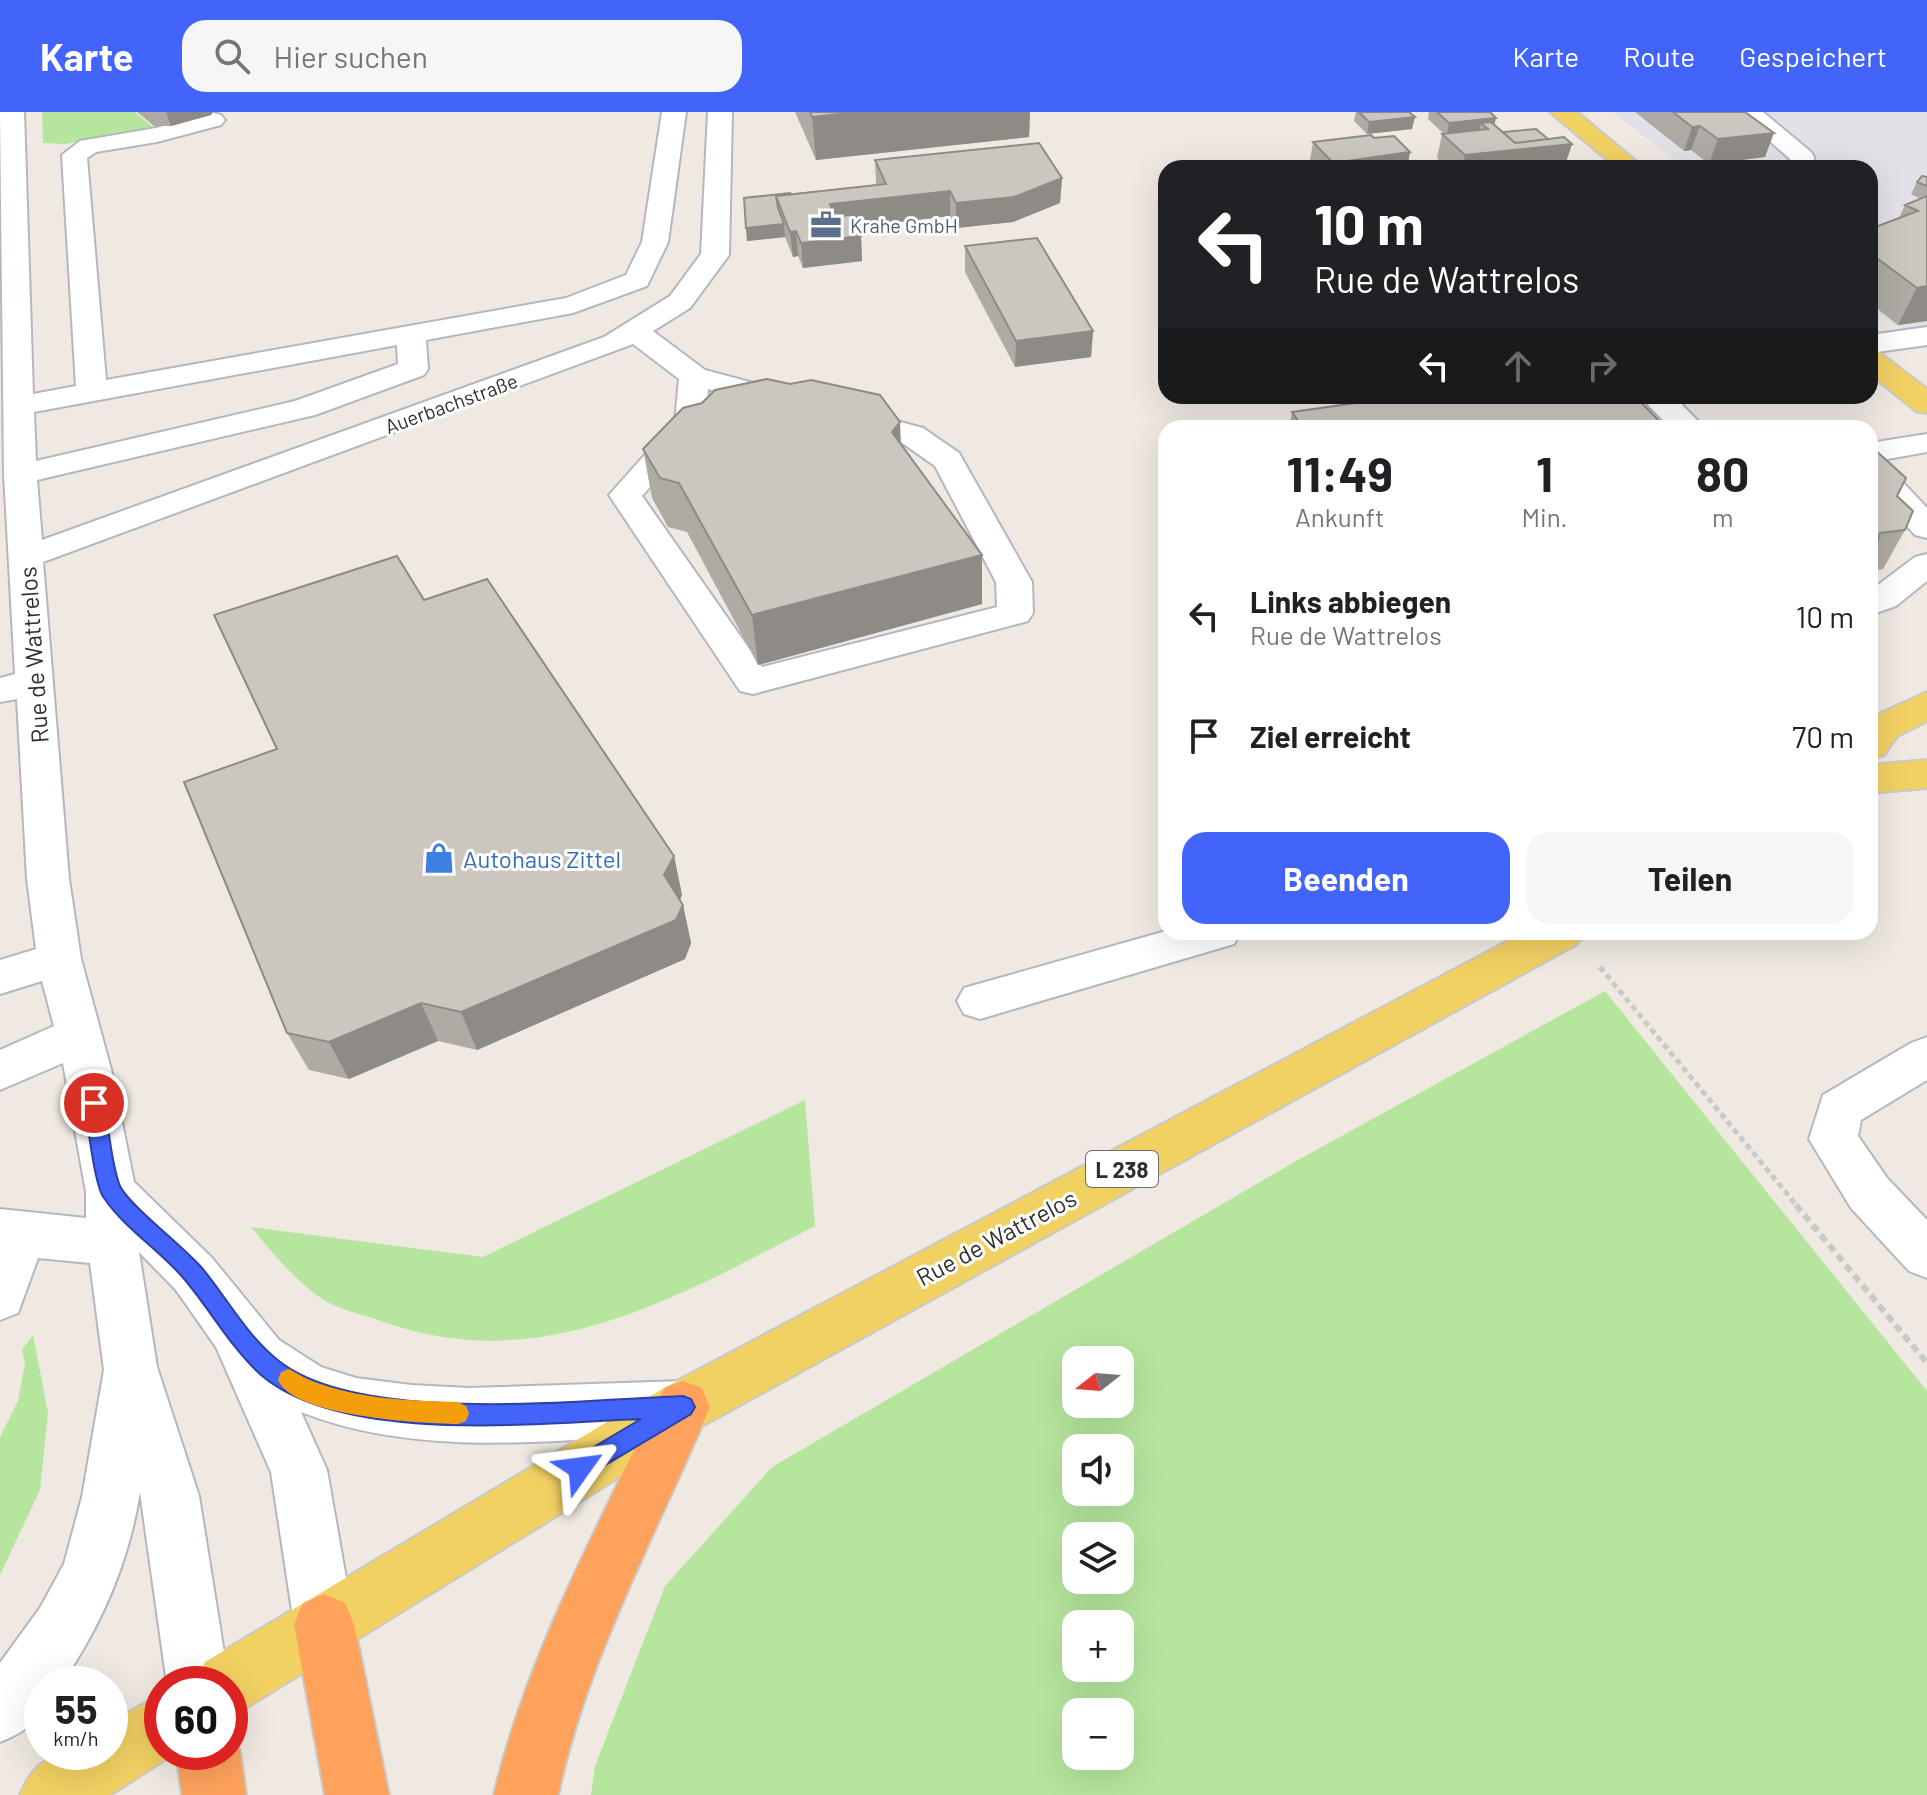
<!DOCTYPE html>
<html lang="de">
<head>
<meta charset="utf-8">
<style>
  :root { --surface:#fff; --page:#f6f6f6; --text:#202124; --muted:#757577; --accent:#4264fb }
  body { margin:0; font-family:Barlow,sans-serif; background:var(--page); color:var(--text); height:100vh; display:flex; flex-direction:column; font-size:30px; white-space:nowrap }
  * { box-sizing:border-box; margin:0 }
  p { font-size:26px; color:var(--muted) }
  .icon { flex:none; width:44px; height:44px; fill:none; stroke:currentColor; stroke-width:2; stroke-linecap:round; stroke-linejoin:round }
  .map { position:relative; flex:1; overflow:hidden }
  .sheet { position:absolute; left:1158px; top:308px; width:720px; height:520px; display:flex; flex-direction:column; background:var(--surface); border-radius:24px; box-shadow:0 8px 32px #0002 }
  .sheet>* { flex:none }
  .hud { position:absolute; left:1158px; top:48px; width:720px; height:244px; border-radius:24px; box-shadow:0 8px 32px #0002; background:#202124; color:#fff; overflow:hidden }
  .needle { width:52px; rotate:253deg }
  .fabs { position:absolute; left:1062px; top:1234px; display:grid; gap:16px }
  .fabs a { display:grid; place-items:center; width:72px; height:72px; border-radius:16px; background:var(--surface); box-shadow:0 8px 32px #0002; font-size:40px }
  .speed { position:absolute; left:24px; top:1554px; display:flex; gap:16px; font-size:40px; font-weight:700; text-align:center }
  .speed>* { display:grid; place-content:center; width:104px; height:104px; border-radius:50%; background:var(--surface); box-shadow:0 8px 32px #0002; line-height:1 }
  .speed small { font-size:20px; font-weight:400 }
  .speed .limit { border:12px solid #d22; background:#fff; color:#111 }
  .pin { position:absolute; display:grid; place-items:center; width:68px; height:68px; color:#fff; margin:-34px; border:4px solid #fff; border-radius:50%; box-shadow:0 2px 8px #0007 }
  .me { position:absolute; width:88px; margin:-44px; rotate:59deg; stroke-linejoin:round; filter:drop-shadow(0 0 6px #0008) }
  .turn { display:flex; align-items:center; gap:28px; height:168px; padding:0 24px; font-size:36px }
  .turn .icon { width:104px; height:104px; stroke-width:2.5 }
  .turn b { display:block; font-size:56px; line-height:68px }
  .lanes { display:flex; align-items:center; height:76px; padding:0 24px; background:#0003; justify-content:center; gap:40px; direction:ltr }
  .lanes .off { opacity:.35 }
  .eta { display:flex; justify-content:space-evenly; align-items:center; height:136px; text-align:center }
  .eta b { font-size:48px; font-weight:700; line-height:56px }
  .button { display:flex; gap:16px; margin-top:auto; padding:16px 24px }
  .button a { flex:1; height:92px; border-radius:24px; background:var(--accent); color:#fff; font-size:32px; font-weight:700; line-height:92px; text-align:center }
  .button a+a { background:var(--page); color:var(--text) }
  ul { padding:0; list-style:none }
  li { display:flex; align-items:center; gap:24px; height:120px; padding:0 24px }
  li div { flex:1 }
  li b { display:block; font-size:30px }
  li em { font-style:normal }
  header { display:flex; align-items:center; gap:48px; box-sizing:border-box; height:112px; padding:0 40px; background:var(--accent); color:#fff }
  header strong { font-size:38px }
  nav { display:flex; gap:44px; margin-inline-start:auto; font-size:28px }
  .search { width:560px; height:72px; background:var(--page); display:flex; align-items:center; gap:20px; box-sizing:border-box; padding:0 28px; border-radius:24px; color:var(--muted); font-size:30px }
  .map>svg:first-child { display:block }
  .industrial { fill:#e3e1e8 }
  .green { fill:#b6e59e; fill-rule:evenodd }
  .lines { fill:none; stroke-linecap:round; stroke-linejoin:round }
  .minor-casing { stroke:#b4b7c1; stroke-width:4 }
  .major-casing { stroke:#c9c9c9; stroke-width:4 }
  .highway-casing { stroke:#c9c9c9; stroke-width:4 }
  .path-far1 { stroke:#c9c9c9; stroke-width:5; stroke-dasharray:6 4; stroke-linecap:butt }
  .path { stroke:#c9c9c9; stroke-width:6; stroke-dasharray:8 5; stroke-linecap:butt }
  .minor { fill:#fff; fill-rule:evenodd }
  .major { fill:#f2d163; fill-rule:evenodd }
  .highway { fill:#ffa35c; fill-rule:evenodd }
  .wall { fill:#afaba4 }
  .shaded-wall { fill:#8e8b86 }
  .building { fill:#cbc7bf; stroke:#8e8b86; stroke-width:2 }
  .route { fill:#4264fb; stroke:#2b41a3; stroke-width:2 }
  .slow { fill:#f59e0b }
  .labels { text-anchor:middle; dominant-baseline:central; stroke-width:6; stroke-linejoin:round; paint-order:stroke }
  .far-service-label { font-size:20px; fill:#4e5e75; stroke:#fff; text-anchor:start }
  .far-street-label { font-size:20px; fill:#2e2e2e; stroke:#fff }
  .shield { fill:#fff; stroke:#6d6d6d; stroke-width:2 }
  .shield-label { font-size:22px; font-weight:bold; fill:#2e2e2e }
  .street-label { font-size:24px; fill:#2e2e2e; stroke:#fff }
  .shop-label { font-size:24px; fill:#366cbe; stroke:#fff; text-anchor:start }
</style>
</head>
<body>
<header>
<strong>Karte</strong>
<div class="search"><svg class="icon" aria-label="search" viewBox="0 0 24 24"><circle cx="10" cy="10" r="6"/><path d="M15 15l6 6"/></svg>Hier suchen</div>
<nav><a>Karte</a><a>Route</a><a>Gespeichert</a></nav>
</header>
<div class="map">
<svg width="1927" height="1683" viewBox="0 0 1927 1683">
  <rect width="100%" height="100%" fill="#efe9e1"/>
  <path class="industrial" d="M1612,0H1927V237L1870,195V56H1685Z"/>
  <path class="green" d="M42,0H135L154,16L65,32L43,31Z
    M1605,879L1927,1279V1683H591L595,1654L665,1474L772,1355L1296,1049ZM1076,1248H1120V1292H1076ZM1076,1336H1120V1380H1076ZM1120,1424V1468H1076V1424ZM1120,1512V1556H1076V1512ZM1076,1600H1120V1644H1076Z
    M805,988L815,1114C676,1185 541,1267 381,1209C363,1202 340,1198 324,1188C298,1172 270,1138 251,1115L483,1145Z
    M33,1223L48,1301L40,1378L0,1463V1325L18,1289L25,1251L22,1238Z"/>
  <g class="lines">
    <defs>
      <path id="minor" d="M0,0H24L33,282L76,274L62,43L80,29L156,16L213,1L221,3L225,8L221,13L157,30L96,40L87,46L106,268L566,186L626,163L642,130L662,0H686L668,130L647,174L573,201L426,228L428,257L424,263L315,303L37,368L42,428L604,225L670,184L701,142L708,0H732L729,143L690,196L653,219L705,258L923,316L959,341L1032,470L1033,501L1028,509L753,582L740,579L609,383L675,309L679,267L633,232L43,450L69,767L81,847L112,961L134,1070L212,1146L279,1228L321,1255L356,1266L411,1273L469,1276L683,1269L702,1276L710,1295L702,1314L683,1321C558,1328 420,1347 301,1300L327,1358L354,1512L345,1533L324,1542L303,1533L294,1512L271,1360L216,1235L176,1178L139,1140L157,1255L199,1384L229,1572H167L140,1380C129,1449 101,1515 61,1572H42C42,1607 32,1617 0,1630V1551L40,1496L64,1452L82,1385L104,1258L90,1151L38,1146L18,1201L0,1208V1097L86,1106V1080L63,951L0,978V938L54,914L42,869L0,882V848L36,837L27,767L17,587L0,590V566L15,562L4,362ZM397,233L398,252L295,289L36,349L34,300ZM708,277L901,330L935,354L996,470L997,495L762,555L642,384L706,311Z
        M1737,0H1763L1811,40L1814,45L1813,56H1784L1790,47Z
        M1927,215V233L1870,241V223Z
        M1655,284H1689L1682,293L1705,316H1671L1648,293Z
        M1927,322V340L1882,348L1927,396V426L1915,423L1870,373V331Z
        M1927,442V469L1896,494L1870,503V479L1915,445Z
        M1166,819L1241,820L1234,832L980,907L964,902L957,889L964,876Z
        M1927,925V968L1861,1008L1858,1024L1887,1066L1927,1108V1166L1909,1159L1851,1096L1809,1027L1823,983L1911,931Z"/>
      <path id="major" d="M1550,0H1577L1644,56H1617Z
        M1870,238L1880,241L1927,277V301L1916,299L1870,262Z
        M1927,580V609L1897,624L1884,643L1870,647V606Z
        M1927,648V676L1870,681V653Z
        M1525,820H1584L1577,832L702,1314L249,1594L230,1602V1572H196L205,1550L664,1276Z
        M162,1582V1640H177L110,1683H20C39,1636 66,1640 110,1640V1610Z"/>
      <path id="highway" d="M683,1269L702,1276L710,1295C656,1422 587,1547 558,1683H494C527,1541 602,1408 664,1276Z
        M324,1482L345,1491L354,1512L389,1683H325L294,1512L303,1491Z
        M230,1617L240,1640L246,1683H182L176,1640H230Z"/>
    </defs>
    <use href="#minor" class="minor-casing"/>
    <use href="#major" class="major-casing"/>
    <use href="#highway" class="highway-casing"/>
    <path class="path-far1" d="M1600,855L1798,1095"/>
    <path class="path" d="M1796,1093L1927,1251"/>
    <use href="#minor" class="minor"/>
    <use href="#major" class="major"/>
    <use href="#highway" class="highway"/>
  </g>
  <path class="wall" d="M137,0H213L211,3L171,14H154Z
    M795,0H1030L1029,25L816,48Z
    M1356,0H1409L1412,17L1367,22L1354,9Z
    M1429,0H1490L1495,13L1503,20L1572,32L1564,56H1447L1437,46L1442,22H1444L1428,7Z
    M1635,0H1745L1765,45L1709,52L1691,38L1684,39Z
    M1374,26L1410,40L1407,56H1310L1309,54L1313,30Z
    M875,48L1062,66L1060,91L1013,110L956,116L950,104L856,115L861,124L862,149L803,156L798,144L793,145L785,125L747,129L744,86L876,73Z
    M1927,65V209L1898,213L1870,191V117L1899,106L1905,93L1921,87L1911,82L1917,70Z
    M965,134L1093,219L1091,245L1015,255L965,160Z
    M1360,284H1635L1666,316H1289L1292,300L1358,290Z
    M901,332L982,443V492L758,553L687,420L668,415L652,386L643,337Z
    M1870,336L1897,384L1905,418L1883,457L1870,459Z
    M424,488L674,744L682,783L680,788L683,793L691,831L685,847L477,938L438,929L349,967L309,958L287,921L277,637Z"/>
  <path class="shaded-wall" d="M166,0H213L211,3L171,14Z
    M858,0H1030L1029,25L816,48L812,5Z
    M1415,5L1412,17L1367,22L1369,10Z
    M1496,6L1493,18L1481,11L1479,20L1447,24L1449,11Z
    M1700,14L1691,38L1684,39L1692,15Z
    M1774,21L1765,45L1709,52L1718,27Z
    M1572,32L1564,56H1462L1465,43Z
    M1410,40L1407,56H1332L1333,51Z
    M1062,66L1060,91L1013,110L956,116V91Z
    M950,79V104L831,118L830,92Z
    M784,112L785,125L747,129L746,116Z
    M796,119L798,144L793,145L790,120Z
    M861,124L862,149L803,156L801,131Z
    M1927,174V209L1898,213L1917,176Z
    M1093,219L1091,245L1015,255L1016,229Z
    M900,310L902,359L892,320Z
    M982,443V492L758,553L752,503Z
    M674,744L682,783L673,802L664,763Z
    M683,793L691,831L685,847L477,938L461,900Z
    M421,891L438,929L349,967L329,930Z"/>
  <path class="building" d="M810,0H858L812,5Z
    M1359,0H1409L1415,5L1369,10Z
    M1437,0H1490L1496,6L1449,11Z
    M1673,0H1745L1774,21L1718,27L1700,14L1692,15Z
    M1491,10L1515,31L1564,25L1572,32L1465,43L1442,22L1488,17L1481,11Z
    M1536,17L1548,27L1515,31L1503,20Z
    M1371,23L1374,26L1394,24L1410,40L1333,51L1313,30Z
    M1039,31L1062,66L1014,85L956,91L950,79L830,92L835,105L850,103L861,124L801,131L796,119L790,120L776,84L886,72L875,48Z
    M1922,64L1927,65V74L1917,70Z
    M790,81L791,82L776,84L778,96L784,112L746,116L744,86Z
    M1927,84V174L1917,176L1870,141V117L1918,99L1905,93Z
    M1037,126L1093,219L1016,229L965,134Z
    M767,267L790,272L811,268L880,283L900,310L892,320L982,443L752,503L679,371L660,366L643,337L683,296L702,291L715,278Z
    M1374,284H1635L1666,316H1300H1303L1292,300L1377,288Z
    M1870,336L1874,337L1906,366L1897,384L1913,399L1905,418L1880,421L1874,441H1870Z
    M397,444L424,488L487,467L674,744L664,763L683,793L676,808L461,900L421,891L329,930L287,921L184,670L277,637L214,503Z"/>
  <path class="route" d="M94,983L101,985L104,991C109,1015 111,1052 120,1074C128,1092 185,1136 202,1156C227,1186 247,1224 279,1249C360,1313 580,1288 683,1284L691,1287L695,1295L691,1302L580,1368L572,1364L568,1356L572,1348L641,1307C538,1311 343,1333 261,1263C231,1236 211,1199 185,1168C161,1139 125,1117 104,1086C94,1073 88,1010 84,991L87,985Z"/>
  <path class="slow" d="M289,1257C297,1261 304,1266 312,1269C358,1287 409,1289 458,1290L466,1294L469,1301L466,1309L458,1312C421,1311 294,1305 278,1268L281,1260Z"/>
  <defs>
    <symbol id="office-bare" viewBox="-9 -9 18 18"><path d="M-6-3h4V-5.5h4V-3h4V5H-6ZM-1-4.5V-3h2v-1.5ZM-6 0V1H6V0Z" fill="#5c6f8a" stroke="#fff" stroke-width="2.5" paint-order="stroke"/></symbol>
    <symbol id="shop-bare" viewBox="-9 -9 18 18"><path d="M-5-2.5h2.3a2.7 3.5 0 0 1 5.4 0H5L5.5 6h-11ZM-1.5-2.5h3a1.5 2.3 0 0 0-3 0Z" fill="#3f7fe0" stroke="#fff" stroke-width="2.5" paint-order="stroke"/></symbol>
  </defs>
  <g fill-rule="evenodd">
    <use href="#office-bare" x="804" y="91" width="44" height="44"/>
    <use href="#shop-bare" x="417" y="724" width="44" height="44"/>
  </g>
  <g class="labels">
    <g class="far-service-label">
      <text x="850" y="113">Krahe GmbH</text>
    </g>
    <g class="far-street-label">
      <text transform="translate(451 291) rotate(-20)">Auerbachstraße</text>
    </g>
    <rect class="shield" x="1086" y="1039" width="72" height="36" rx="6"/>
    <g class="shield-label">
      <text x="1122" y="1057">L 238</text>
    </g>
    <g class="street-label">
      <text transform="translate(33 543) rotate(-94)">Rue de Wattrelos</text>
      <text transform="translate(996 1125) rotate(-28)">Rue de Wattrelos</text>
    </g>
    <g class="shop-label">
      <text x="463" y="746">Autohaus Zittel</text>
    </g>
  </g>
</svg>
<div class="fabs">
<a><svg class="needle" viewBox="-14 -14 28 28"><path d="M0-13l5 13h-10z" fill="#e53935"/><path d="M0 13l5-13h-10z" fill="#757577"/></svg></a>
<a><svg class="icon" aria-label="sound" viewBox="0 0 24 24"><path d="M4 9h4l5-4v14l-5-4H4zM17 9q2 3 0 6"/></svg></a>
<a><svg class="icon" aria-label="layers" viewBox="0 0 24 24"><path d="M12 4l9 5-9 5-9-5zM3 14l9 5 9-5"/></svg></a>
<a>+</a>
<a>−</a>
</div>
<div class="speed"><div>55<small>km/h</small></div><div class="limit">60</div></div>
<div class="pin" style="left:94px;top:991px;background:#d93025"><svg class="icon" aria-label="arrive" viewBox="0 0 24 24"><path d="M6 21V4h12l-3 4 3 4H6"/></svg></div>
<svg class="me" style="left:580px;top:1356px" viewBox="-20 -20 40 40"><path d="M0-17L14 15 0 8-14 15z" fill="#4264fb" stroke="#fff" stroke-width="4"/></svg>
<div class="hud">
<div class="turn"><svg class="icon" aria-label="left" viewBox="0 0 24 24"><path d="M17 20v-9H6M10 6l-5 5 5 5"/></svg><div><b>10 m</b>Rue de Wattrelos</div></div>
<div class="lanes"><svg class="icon" aria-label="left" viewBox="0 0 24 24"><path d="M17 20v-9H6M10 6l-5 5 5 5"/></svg><svg class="icon off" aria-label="ahead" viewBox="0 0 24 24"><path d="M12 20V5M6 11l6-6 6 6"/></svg><svg class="icon off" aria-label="right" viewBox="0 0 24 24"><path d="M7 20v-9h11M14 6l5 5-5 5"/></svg></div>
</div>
<section class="sheet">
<div class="eta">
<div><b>11:49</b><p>Ankunft</p></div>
<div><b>1</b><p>Min.</p></div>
<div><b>80</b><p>m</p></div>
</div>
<ul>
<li><svg class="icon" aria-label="left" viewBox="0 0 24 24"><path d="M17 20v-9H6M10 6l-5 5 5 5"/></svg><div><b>Links abbiegen</b><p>Rue de Wattrelos</p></div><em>10 m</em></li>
<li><svg class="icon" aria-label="arrive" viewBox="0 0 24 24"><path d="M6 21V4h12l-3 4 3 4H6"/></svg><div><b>Ziel erreicht</b></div><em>70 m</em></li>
</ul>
<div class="button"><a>Beenden</a><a>Teilen</a></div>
</section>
</div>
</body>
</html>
